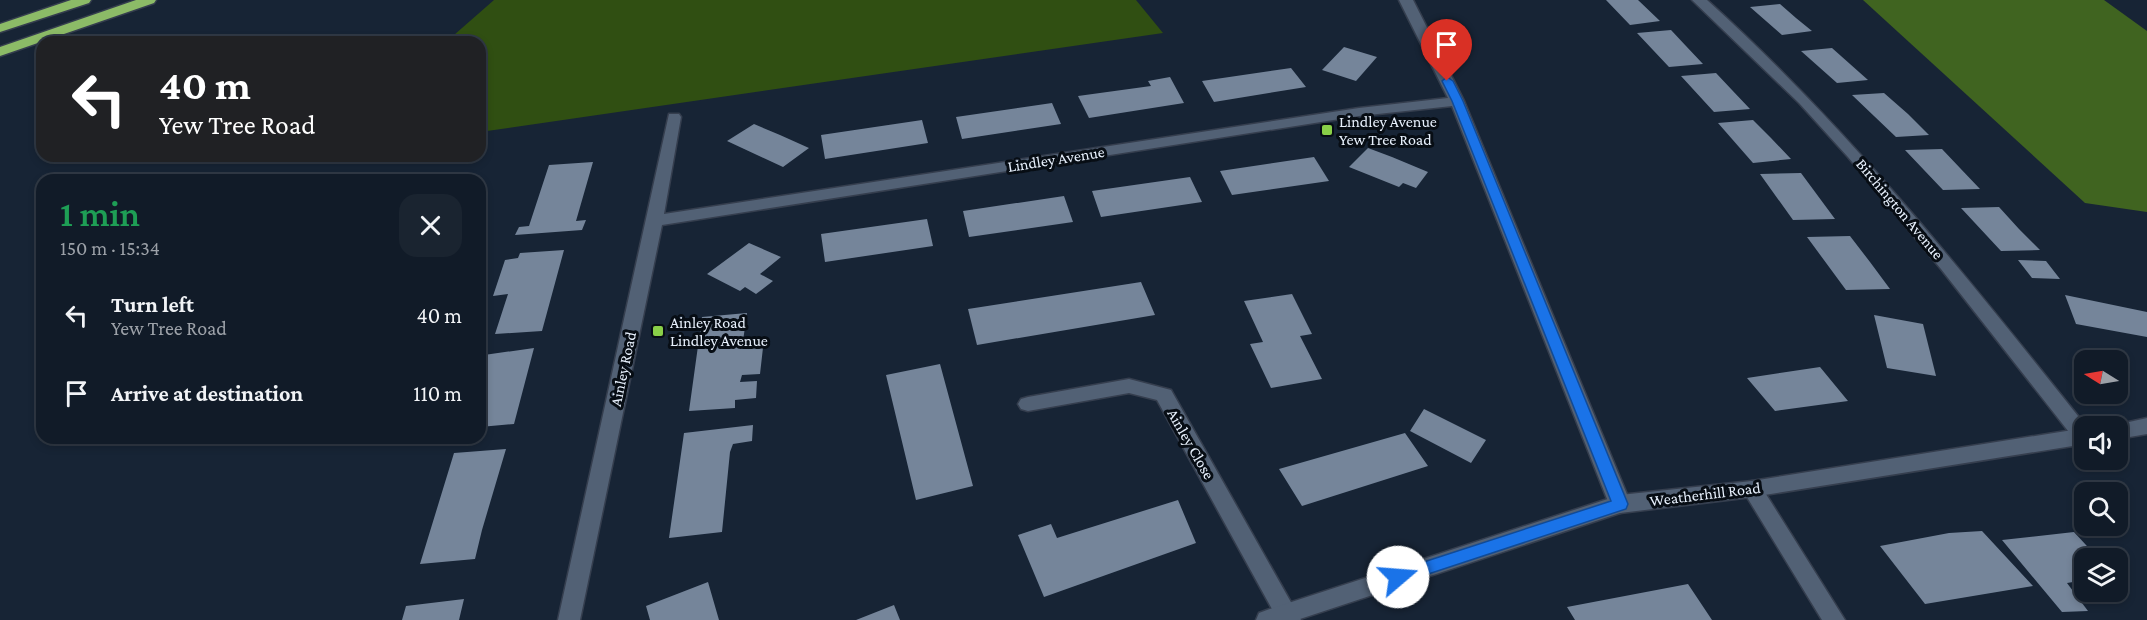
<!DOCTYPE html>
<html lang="en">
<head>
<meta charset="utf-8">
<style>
  :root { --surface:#111b28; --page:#1a2430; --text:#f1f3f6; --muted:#9ca1a8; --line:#303945 }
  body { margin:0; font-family:"Crimson Pro",serif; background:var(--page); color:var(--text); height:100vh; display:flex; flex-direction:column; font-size:22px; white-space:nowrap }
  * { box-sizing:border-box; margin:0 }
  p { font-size:20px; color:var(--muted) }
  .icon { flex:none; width:33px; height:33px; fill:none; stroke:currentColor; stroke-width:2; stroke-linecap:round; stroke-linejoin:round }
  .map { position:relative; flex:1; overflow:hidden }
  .sheet { position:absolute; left:36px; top:174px; width:450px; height:270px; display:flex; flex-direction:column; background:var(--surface); border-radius:18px; box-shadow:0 3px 9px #0003,0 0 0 2px var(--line) }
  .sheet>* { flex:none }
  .top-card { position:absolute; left:36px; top:36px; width:450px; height:126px; border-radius:18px; box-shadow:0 3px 9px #0003,0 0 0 2px var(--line); background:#202124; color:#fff; overflow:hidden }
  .needle { width:39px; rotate:281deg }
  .fabs { position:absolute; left:2074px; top:350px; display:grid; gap:12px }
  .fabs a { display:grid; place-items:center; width:54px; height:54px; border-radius:12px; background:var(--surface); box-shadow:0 3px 9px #0003,0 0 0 2px var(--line); font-size:30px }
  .pin { position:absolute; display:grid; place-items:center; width:51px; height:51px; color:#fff; margin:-62px -26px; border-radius:50% 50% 50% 0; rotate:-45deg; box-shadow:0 0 6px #0007 }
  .pin .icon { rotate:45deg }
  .me { position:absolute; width:66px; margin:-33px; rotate:72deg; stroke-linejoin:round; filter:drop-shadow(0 0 4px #0008) }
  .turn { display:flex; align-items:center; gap:21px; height:126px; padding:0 24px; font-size:27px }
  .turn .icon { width:78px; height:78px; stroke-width:2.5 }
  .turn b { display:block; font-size:42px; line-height:51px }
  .round { display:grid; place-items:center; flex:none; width:63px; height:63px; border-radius:18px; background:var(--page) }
  .head { display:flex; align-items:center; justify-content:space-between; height:102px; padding:0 24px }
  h1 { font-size:36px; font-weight:600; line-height:45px; color:#1e9e55 }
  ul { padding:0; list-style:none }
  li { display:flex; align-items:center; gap:18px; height:78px; padding:0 24px }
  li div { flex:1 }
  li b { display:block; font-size:22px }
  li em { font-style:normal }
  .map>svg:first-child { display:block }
  .green { fill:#304f12 }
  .forest { fill:#406420 }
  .building { fill:#75859a }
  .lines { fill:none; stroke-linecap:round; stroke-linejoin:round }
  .street-casing { stroke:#353e4e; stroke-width:3 }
  .secondary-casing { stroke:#353e4e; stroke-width:3 }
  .highway-casing { stroke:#353e4e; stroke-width:3 }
  .street { fill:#526175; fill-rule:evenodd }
  .secondary { fill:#526175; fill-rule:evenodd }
  .highway { fill:#8cbb67; fill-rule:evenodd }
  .route { fill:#1a73e8; stroke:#114b97; stroke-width:1.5 }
  .poi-dot { fill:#89cf48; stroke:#070d14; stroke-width:2 }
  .labels { text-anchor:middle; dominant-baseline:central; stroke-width:6; stroke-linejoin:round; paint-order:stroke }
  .poi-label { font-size:16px; fill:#e8f1fd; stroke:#070d14; text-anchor:start }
  .street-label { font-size:16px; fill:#e8f1fd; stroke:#070d14 }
</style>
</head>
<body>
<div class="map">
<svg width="2147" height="620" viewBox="0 0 2147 620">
  <rect width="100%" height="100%" fill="#172435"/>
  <path class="green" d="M494,0H1136L1163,33L480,132V42H446Z"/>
  <path class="forest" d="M1863,0H2104L2147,31V212L2085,203Z"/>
  <path class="building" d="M1606,0H1638L1660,21L1630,25Z
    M1780,4L1796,18L1812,31L1782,35L1750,7Z
    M1671,30L1686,46L1703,64L1669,67L1637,33Z
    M1344,47L1377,57L1356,81L1322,70Z
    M1832,48L1868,80L1837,83L1801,51Z
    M1291,68L1306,87L1214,102L1202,81Z
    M1716,73L1732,90L1750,109L1714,112L1681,76Z
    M1170,77L1184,103L1089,118L1078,96L1151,86L1148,81Z
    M1884,93L1908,114L1929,135L1896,137L1852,95Z
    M1052,103L1061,124L962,139L956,117Z
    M922,120L928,143L825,159L821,135Z
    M1753,120L1771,138L1791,159L1753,163L1718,123Z
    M754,124L780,135L809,148L783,167L727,141Z
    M1368,148L1392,157L1428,172L1416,188L1403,183L1399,187L1349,167Z
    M1942,149L1960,168L1980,189L1943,190L1905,150Z
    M1314,157L1329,181L1232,195L1220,171Z
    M593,162L576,221L586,220L582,230L515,235L519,227L529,226L549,165Z
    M1801,173L1835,219L1793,220L1760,174Z
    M1190,177L1202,202L1101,217L1092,191Z
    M1064,196L1073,222L969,237L963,211Z
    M1999,207L2019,229L2040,250L2001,251L1961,208Z
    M927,219L933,246L825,262L821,234Z
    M1850,236L1870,262L1890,289L1846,290L1807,237Z
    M749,243L781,257L760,274L773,281L756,294L745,287L740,291L707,274Z
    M564,250L542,331L495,334L508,294L493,296L505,260L518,258L520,253Z
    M2018,260L2046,261L2060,279L2032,278Z
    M1141,282L1155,315L977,345L968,309Z
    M1292,294L1312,334L1300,336L1322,379L1271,388L1250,344L1263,342L1244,301Z
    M2065,295L2147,312V337L2076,324Z
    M747,313L743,341L764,339L760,374L742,375L740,382L757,381L756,398L735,400V408L689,411L702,317Z
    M1874,315L1923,324L1936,376L1887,368Z
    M534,348L514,424L480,427V370L484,355Z
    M940,364L973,486L916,500L886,375Z
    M1820,367L1848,401L1775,411L1747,378Z
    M1424,409L1486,440L1471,463L1410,431Z
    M753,425L752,441L733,444L730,452L722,532L669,538L684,433Z
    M1405,433L1428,466L1302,506L1279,469Z
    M506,449L482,530L475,559L420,564L454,453Z
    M1178,500L1196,543L1044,597L1018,535L1051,524L1057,538Z
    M1982,531L2033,586L1925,604L1880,546L1949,533Z
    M2074,532L2098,558H2085V580L2067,583L2088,611L2062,612L2002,540Z
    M708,582L719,620H650L646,606Z
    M1688,584L1712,620H1575L1567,607Z
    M464,599L459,620H402L406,606Z
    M894,605L900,620H856Z"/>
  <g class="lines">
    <defs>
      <path id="street" d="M1399,0H1413L1464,101L1631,504L1627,510L1620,513L1613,510L1609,504L1452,106L1359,116L662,225L580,620H558L669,114H679L681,117L664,214L1359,108L1448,98Z
        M1692,0H1707C1849,128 1967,277 2086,426L2085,443L2076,441L1941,269L1848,157L1799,103Z
        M1129,379L1171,390L1301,620H1278L1157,400L1129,393L1028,411L1021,409L1018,404L1021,399L1028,397Z
        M1752,481L1759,483L1845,620H1822L1742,489L1745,483Z"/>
      <path id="secondary" d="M2147,418V434L2118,439V426H2111Z
        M2085,428V444L1752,497L1620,513L1297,620H1256L1259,613L1267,610L1620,495L1752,481Z"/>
      <path id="highway" d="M71,0H91L89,3L0,32V24Z
        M136,0H156L154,3L0,56V47Z"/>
    </defs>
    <use href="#street" class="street-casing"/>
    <use href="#secondary" class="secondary-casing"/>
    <use href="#highway" class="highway-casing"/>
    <use href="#street" class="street"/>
    <use href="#secondary" class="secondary"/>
    <use href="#highway" class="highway"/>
  </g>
  <path class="route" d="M1447,77L1453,81L1463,101L1628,504L1626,509L1398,584L1393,582L1390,577L1393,572L1611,501L1452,101L1442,81Z"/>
  <g class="poi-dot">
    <rect x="1321" y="124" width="12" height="12" rx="3"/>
    <rect x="652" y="325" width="12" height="12" rx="3"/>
  </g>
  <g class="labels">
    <g class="poi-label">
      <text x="1339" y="121">Lindley Avenue<tspan x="1339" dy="18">Yew Tree Road</tspan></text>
      <text x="670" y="322">Ainley Road<tspan x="670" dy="18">Lindley Avenue</tspan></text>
    </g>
    <g class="street-label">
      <text transform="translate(1056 159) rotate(-9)">Lindley Avenue</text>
      <text transform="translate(1900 209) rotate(50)">Birchington Avenue</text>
      <text transform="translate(623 369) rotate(-78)">Ainley Road</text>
      <text transform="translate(1191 444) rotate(60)">Ainley Close</text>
      <text transform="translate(1705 494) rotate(-7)">Weatherhill Road</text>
    </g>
  </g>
</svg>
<div class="fabs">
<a><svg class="needle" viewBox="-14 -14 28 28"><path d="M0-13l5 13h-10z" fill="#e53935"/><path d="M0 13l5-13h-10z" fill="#9ca1a8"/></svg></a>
<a><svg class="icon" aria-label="sound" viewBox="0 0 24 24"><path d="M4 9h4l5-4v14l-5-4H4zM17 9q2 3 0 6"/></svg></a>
<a><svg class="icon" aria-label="search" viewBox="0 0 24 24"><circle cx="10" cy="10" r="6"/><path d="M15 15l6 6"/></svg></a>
<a><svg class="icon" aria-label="layers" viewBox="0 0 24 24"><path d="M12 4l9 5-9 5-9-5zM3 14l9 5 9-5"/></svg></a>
</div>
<div class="pin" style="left:1447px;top:81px;background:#d93025"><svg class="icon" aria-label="arrive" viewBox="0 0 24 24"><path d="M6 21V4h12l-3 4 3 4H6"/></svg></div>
<svg class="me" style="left:1398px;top:577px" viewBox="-20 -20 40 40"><circle r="19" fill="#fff"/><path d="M0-13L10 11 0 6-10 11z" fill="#1a73e8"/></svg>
<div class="top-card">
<div class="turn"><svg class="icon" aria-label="left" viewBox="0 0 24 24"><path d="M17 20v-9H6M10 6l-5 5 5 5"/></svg><div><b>40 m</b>Yew Tree Road</div></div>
</div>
<section class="sheet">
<div class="head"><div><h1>1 min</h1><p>150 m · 15:34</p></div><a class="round"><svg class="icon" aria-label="close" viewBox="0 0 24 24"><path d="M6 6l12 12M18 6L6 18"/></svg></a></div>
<ul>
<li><svg class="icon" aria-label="left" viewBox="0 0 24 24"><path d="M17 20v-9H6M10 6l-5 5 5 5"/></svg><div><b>Turn left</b><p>Yew Tree Road</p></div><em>40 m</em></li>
<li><svg class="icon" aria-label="arrive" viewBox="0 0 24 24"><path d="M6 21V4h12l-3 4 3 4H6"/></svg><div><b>Arrive at destination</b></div><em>110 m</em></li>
</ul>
</section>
</div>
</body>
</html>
